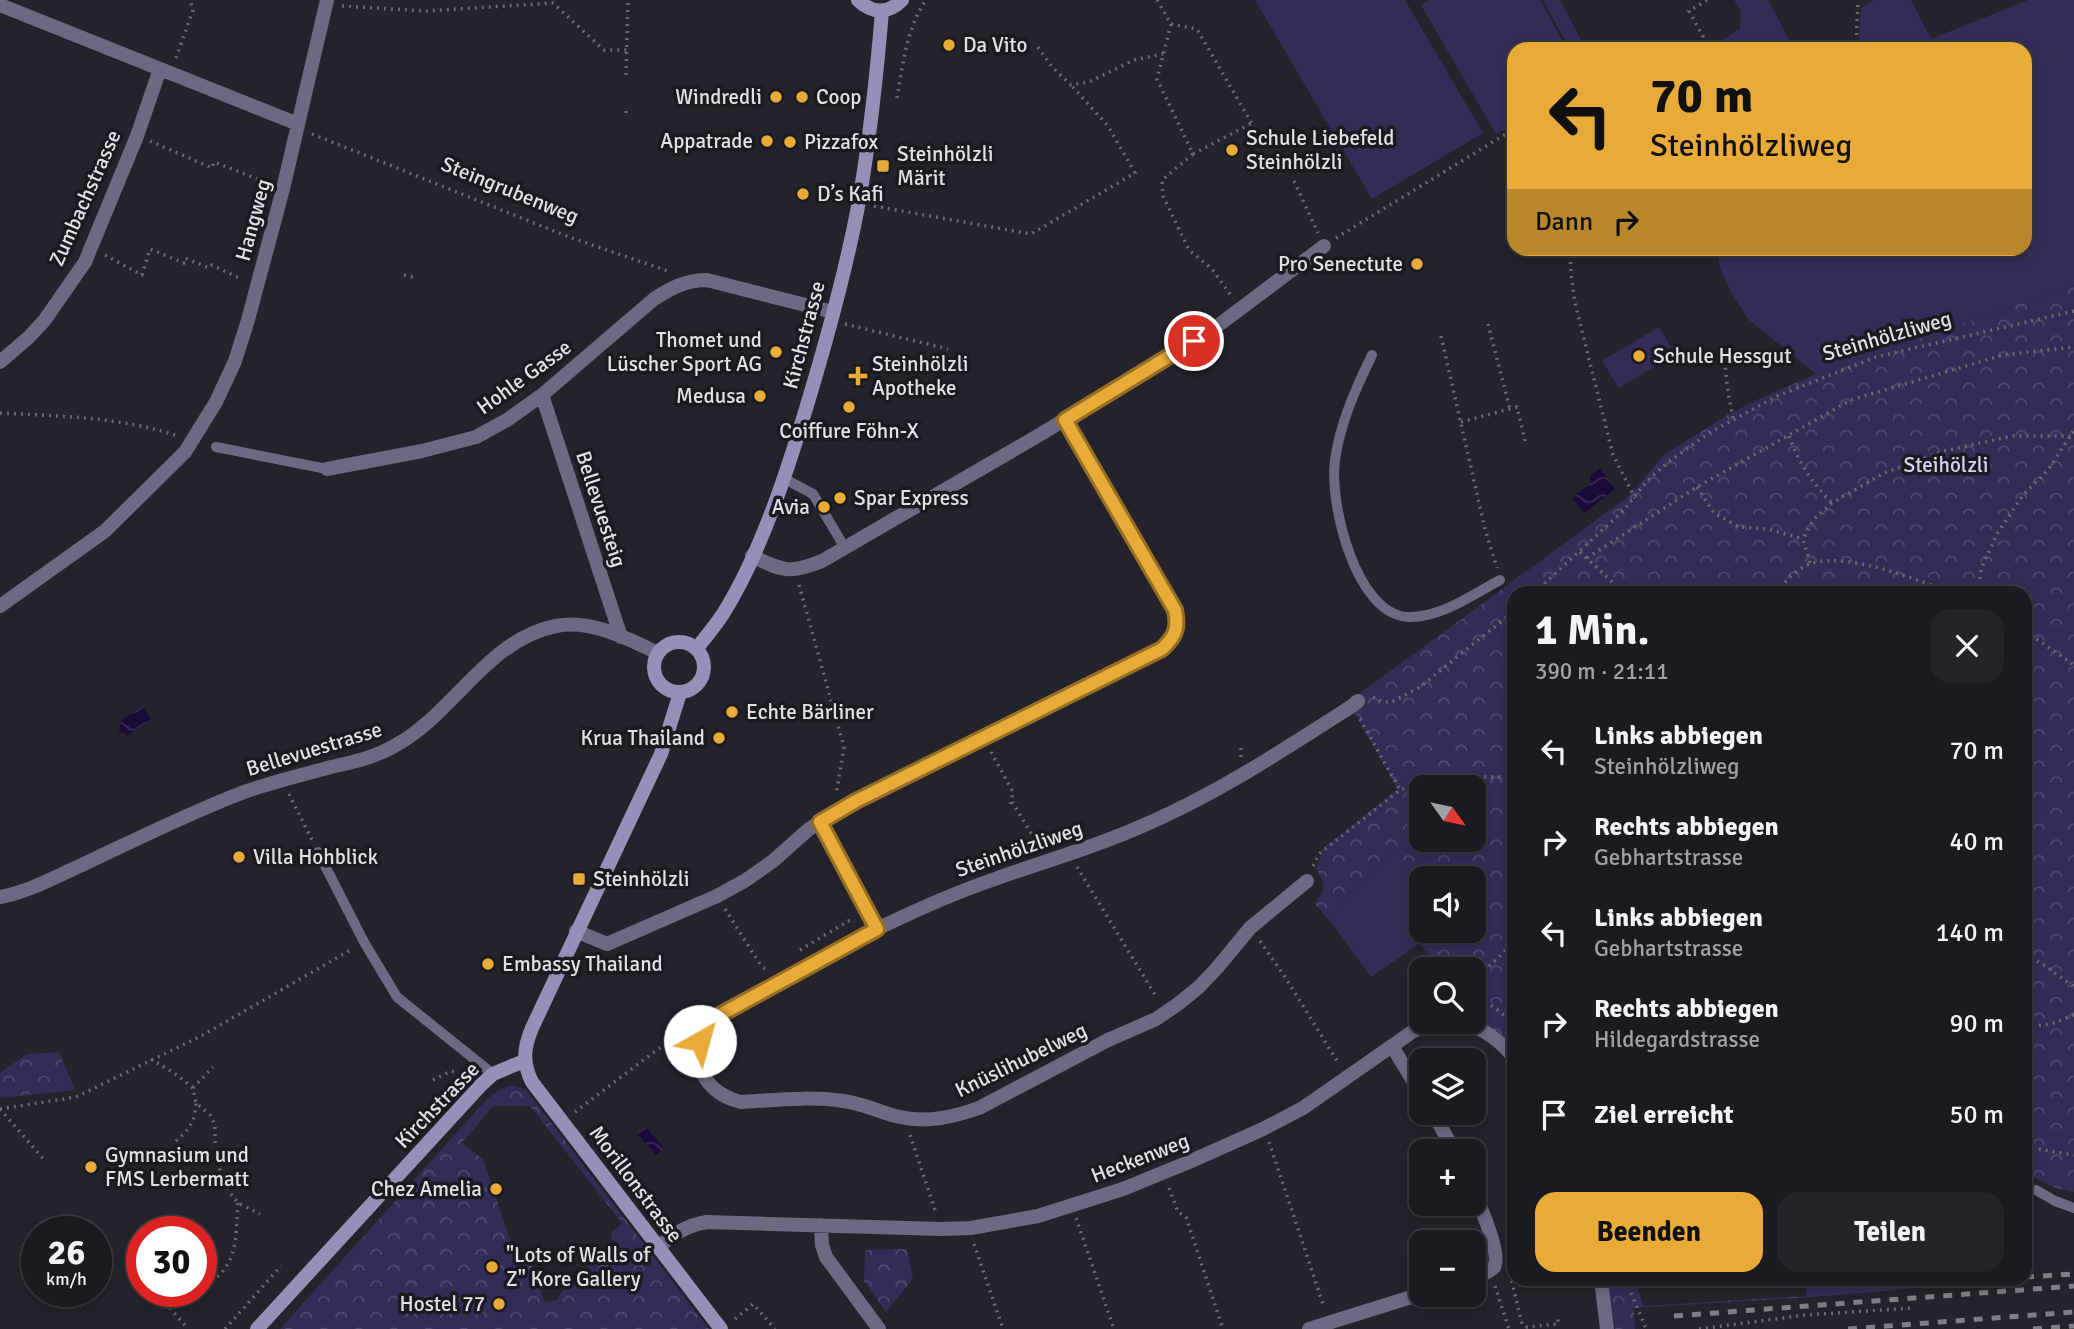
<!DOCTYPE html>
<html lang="de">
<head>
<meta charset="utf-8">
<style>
  :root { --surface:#1b1a20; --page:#242329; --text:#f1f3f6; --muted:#a0a1a5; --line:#39383e; --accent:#e8ab37 }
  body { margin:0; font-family:Signika,sans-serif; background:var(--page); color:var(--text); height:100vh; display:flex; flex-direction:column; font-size:26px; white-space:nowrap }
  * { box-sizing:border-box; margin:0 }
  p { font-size:23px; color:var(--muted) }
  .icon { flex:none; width:38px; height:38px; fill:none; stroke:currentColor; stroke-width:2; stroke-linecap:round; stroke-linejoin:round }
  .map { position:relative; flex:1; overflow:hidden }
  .side { position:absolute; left:1507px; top:586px; width:525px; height:700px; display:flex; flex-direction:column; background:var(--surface); border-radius:21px; box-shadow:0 4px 10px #0003,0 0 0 2px var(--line) }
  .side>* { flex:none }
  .banner { position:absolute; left:1507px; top:42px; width:525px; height:214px; border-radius:21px; box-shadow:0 4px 10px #0003,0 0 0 2px var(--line); background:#e8ab37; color:#111; overflow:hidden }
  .needle { width:46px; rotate:123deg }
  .buttons { position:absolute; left:1409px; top:775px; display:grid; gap:14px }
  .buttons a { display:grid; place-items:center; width:77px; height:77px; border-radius:14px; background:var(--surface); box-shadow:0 4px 10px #0003,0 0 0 2px var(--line); font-size:35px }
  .speed { position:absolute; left:21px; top:1216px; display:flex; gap:14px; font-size:35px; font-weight:700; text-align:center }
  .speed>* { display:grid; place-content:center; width:91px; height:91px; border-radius:50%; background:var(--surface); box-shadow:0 4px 10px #0003,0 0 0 2px var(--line); line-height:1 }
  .speed small { font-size:18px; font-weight:400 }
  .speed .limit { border:10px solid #d22; background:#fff; color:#111 }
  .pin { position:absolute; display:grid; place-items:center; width:60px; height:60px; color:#fff; margin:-30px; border:4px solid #fff; border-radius:50%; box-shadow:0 2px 7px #0007 }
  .me { position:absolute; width:77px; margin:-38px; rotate:38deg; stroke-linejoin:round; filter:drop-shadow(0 0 5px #0008) }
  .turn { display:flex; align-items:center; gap:24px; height:147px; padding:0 28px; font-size:32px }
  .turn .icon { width:91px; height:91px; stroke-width:2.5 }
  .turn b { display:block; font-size:49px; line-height:60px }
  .then { display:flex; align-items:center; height:66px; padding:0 28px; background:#0003; gap:14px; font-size:26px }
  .round { display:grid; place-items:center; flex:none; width:74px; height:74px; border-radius:21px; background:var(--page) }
  .summary { display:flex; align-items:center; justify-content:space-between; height:119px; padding:0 28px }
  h1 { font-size:42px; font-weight:800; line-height:52px }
  .cta { display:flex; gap:14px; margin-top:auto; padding:14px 28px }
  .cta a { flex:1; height:80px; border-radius:21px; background:var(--accent); color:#111; font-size:28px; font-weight:800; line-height:80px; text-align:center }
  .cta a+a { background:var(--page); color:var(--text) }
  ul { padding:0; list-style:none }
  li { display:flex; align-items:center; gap:21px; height:91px; padding:0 28px }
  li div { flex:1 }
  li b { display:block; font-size:26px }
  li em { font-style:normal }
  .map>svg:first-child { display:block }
  .forest { fill:url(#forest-crowns); fill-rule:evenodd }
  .garden { fill:#332c57 }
  .water { fill:url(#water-waves) }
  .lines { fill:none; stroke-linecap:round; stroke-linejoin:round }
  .path { stroke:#6b6a71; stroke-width:3.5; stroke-dasharray:2 5; stroke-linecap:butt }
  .lane { stroke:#6c6982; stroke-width:10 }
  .street { stroke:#6c6982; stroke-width:14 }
  .secondary { stroke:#9490b7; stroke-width:14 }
  .rail { stroke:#7e7e84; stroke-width:5; stroke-dasharray:9 9; stroke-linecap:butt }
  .route-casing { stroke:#976f24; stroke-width:18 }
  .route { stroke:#e8ab37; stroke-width:12 }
  .poi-dot { fill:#e8ab37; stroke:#1b1a21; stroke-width:2.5 }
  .labels { text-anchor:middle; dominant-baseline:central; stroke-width:7; stroke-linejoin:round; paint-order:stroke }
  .poi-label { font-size:21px; fill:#e0e0e5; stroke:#1b1a21; text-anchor:start }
  .street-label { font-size:21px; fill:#e0e0e5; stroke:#1b1a21 }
  .park-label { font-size:21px; fill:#d6d3f4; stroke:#1b1a21 }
</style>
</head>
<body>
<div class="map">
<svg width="2074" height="1329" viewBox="0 0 2074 1329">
  <defs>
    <pattern id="forest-crowns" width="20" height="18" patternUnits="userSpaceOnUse" patternTransform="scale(1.75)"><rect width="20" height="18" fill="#332c57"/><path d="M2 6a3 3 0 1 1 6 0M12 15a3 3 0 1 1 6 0" fill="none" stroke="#504a6f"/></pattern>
    <pattern id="water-waves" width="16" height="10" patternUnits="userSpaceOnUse" patternTransform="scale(1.75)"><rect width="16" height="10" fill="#170b39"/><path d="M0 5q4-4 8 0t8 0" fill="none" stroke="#382e56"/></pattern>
  </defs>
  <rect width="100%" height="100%" fill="#24232b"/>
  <path class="forest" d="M2074,285V1192L2055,1188L2025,1173V593H1514V1056L1474,1022V970L1439,969L1420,944L1438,931H1474V878H1421V890L1395,848L1341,904L1330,921L1314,903C1328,889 1325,884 1316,868L1322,854L1320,851L1398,789L1348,702L1629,496L1665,454L1729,414L1759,399L1816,374ZM1421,788H1474V840H1421Z
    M59,1052L75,1090L0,1098V1073L27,1054Z
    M512,1085L526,1090L709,1329H280L487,1099L500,1089ZM493,1106H530L622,1223L611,1233L612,1240L618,1243C598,1260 570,1275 558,1299L545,1303L528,1255L519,1257L515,1246H512L483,1159L462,1143Z
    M907,1249L913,1279L886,1312L864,1281L865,1250Z
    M1608,1279H1635L1643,1306L1806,1296V1279H1957L1899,1290L1810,1297L1634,1308L1635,1329H1615Z"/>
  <path class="garden" d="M1255,0H1405L1483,133L1372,199Z
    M1429,0H1540L1567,49H1514V125L1496,134L1421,5Z
    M1543,0H1560L1586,49H1570Z
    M1734,0H1768L1794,49H1724L1722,40L1740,29L1741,11Z
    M1873,0H1911L1931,39L2028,0H2074V285L1816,374L1749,320L1731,292L1720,268L1717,249L2025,248V49H1858L1861,8Z
    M1659,327L1675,354L1619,388L1602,361Z
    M1395,848L1421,890V931H1438L1371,977L1330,921L1341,904Z"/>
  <path class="water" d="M1600,468L1615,489L1584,513L1572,498L1591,483L1590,476Z
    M142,706L151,719L127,736L125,733H121L119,731L120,726L118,723Z
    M645,1126L664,1148L656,1155L637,1133Z"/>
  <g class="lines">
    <path class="path" d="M1157,0L1171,24L1157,79L1193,154L1162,180L1163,196L1189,250L1212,269L1232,297
      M1707,0L1689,11L1710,49
      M342,6L426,11L553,3L604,50H627
      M1171,24L1197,29L1263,143
      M1038,47L1052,67L1071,85L1089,82L1134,60L1163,54
      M1856,49L1858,0
      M176,58L193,10L190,0
      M626,75L628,0
      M897,98C903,64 906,30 926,0
      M626,111V118
      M312,134L569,237L671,272
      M150,141L212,168L214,162L268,183
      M1193,154L1252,123
      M1294,181L1318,233
      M874,206L1031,234L1135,173L1108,126L1071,85
      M1336,238L1514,129
      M1570,248L1571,274L1575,303L1613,455L1635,498
      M105,255L142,275L150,249L184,263L185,258L209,268L212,265L241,279
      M404,275L417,278
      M845,324L948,349
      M1488,324L1510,409
      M1441,336L1485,529L1497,568
      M1723,347L1728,392L1733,418
      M0,413C60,416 120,417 178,436
      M1461,422L1517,407L1526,445
      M1789,436C1798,462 1813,484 1832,503
      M1697,487L1714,513L1739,527L1768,529L1803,539
      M1580,552L1624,593
      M1587,558L1697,487L1851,400L2003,355L2074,347
      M1810,563L1803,539L1814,519L1832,503L1884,473L1944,451L2013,436H2074
      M799,585L844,747L836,795
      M1534,593L1622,512L1648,480L1667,463L1709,433L1777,396L1876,357L2074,311
      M1776,593C1785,581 1798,567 1813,563C1850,553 1916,579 1951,593
      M1979,593L1981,569L1997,534L2023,495L2048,470L2074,430
      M2025,631L2074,665
      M1373,697L1382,702H1392L1420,687L1514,611
      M1360,719L1400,790
      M1241,748V757
      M991,752L1013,792L1010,808
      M289,794L312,840
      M1012,802L1039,846
      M1313,866L1319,854L1400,790L1425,780L1449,777H1514
      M1077,867L1157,998
      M725,909L760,964L764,968H770
      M1260,941L1285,977L1339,1064
      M800,950L850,920L855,921
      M2025,954L2047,967L2074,987
      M1474,981L1514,942
      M1474,993L1514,1022
      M2025,1027L2051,1024L2074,1015
      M151,1059L177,1075L193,1088L196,1103L210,1115L215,1125V1145L221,1175L230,1193L238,1203L260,1214
      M433,1080L451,1071L470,1076
      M193,1088L213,1067
      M0,1109L76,1097L203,1035L352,949
      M0,1109L46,1162
      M575,1112L658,1049L686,1034
      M910,1135L936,1213
      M176,1141C190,1129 195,1121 196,1103
      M1269,1142L1324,1307
      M2025,1147L2074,1155
      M1169,1188L1178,1212L1186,1217L1223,1329
      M1076,1218L1114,1329
      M974,1244L1003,1329
      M133,1265L142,1275
      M1510,1274L1522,1324L1527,1327L1558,1324V1318
      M1631,1279V1293L1645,1326L1648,1329
      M1495,1286L1509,1329
      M201,1290C239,1265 235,1244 238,1203
      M156,1292L188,1329
      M158,1292L169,1294L190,1292
      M735,1319L753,1304L775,1329
      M225,1329L281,1266
      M1699,1329L1805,1315L1912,1308"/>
    <path class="lane" d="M1372,355C1356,388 1340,423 1335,460C1329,502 1355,614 1408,617C1441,618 1472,595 1500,580
      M216,447L327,469
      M783,478L813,494L845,548
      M318,852L364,942L397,997L493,1074
      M2036,1190L2055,1201L2074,1208"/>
    <path class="street" d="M0,5L298,124
      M0,362L28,338L44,321L85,262L137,136L160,69
      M542,395L621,637
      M327,469L422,451L476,437L507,420L542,395L654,299C671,288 686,280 707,280L833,312
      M752,556C782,571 790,574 822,561L1041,434L1212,330L1324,246
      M0,606L105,531L185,452L216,402L235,361L248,320L283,189L327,0
      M820,822L877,929C916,910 954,893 995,879C1042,862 1089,849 1135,829C1212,797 1282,751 1352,706L1358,701
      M0,897C29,892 57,876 84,864C137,839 189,813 244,792C272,782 302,775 331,767C354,762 376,757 396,745C454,713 488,639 556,626C591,619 628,639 658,653
      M877,929L718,1016C684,1046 697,1092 741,1102C775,1100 810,1096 843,1101C863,1103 881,1113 900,1117C928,1123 953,1117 979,1108L1108,1040L1156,1019L1178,1004L1199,987L1217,968L1250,928L1307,881
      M576,931L607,944L717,896L746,880L773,861L809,829L833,814L1162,649C1175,637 1179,628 1175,610L1065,420
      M1463,1022C1485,1030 1500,1040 1514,1058
      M1392,1046L1421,1094
      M1433,1113L1455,1152
      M1474,1190C1479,1205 1502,1254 1494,1267C1489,1273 1480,1275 1474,1278
      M821,1225L822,1245L826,1257L879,1329
      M658,1247C674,1234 687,1225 707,1222L941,1229L971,1228L1038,1216L1123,1189L1189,1162L1263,1129L1303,1108L1412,1032L1434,1022
      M1601,1279L1607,1329
      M1309,1329L1421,1294"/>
    <path class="secondary" d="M858,0C872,14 889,14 902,0
      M654 667a25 25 0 1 1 50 0a25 25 0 1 1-50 0Z
      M697,648C706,637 715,626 723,614C762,552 790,463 811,392C830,328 848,262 860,196C870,135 877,73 882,11
      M680,693L661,754L532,1028C524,1047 522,1062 532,1082L721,1329
      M257,1329L481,1085L493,1074L524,1061"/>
    <path class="rail" d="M2025,1277L2074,1274
      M1674,1316L2074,1286
      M1848,1329L2074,1312
      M2033,1329L2074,1326"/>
  </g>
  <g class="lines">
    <defs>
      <path id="route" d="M700,1041L707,1026L718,1016L877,929L820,822L856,801L1162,649C1175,637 1179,628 1175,610L1065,420L1194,341"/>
    </defs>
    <use href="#route" class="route-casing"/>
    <use href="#route" class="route"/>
  </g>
  <g class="poi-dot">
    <circle cx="949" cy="45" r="7"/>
    <circle cx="776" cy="97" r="7"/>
    <circle cx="802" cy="97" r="7"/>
    <circle cx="767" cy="141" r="7"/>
    <circle cx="790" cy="142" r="7"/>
    <circle cx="1232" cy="150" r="7"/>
    <rect x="876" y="159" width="14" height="14" rx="3.5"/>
    <circle cx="803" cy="194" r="7"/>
    <circle cx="1417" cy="264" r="7"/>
    <circle cx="776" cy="352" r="7"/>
    <circle cx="1639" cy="356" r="7"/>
    <path d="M854.5 365.5h7v7h7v7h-7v7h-7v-7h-7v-7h7z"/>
    <circle cx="760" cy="396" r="7"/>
    <circle cx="849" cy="407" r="7"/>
    <circle cx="840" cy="498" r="7"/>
    <circle cx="824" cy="507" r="7"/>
    <circle cx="732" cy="712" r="7"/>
    <circle cx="719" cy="738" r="7"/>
    <circle cx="239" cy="857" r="7"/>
    <rect x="572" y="872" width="14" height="14" rx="3.5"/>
    <circle cx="488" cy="964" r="7"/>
    <circle cx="91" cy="1167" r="7"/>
    <circle cx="496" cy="1189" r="7"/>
    <circle cx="492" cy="1267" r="7"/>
    <circle cx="499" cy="1304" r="7"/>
  </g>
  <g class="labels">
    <g class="poi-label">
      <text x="963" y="45">Da Vito</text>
      <text x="762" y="97" text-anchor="end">Windredli</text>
      <text x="816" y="97">Coop</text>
      <text x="1246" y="138">Schule Liebefeld<tspan x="1246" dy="24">Steinhölzli</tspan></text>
      <text x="753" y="141" text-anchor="end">Appatrade</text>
      <text x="804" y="142">Pizzafox</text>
      <text x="897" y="154">Steinhölzli<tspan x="897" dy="24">Märit</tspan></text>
      <text x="817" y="194">D’s Kafi</text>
      <text x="1403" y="264" text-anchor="end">Pro Senectute</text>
      <text x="762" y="340" text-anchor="end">Thomet und<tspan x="762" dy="24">Lüscher Sport AG</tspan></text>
      <text x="1653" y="356">Schule Hessgut</text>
      <text x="872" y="364">Steinhölzli<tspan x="872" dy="24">Apotheke</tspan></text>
      <text x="746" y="396" text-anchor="end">Medusa</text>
      <text x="849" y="431" text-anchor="middle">Coiffure Föhn-X</text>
      <text x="854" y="498">Spar Express</text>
      <text x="810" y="507" text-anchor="end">Avia</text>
      <text x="746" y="712">Echte Bärliner</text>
      <text x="705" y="738" text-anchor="end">Krua Thailand</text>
      <text x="253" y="857">Villa Hohblick</text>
      <text x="593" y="879">Steinhölzli</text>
      <text x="502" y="964">Embassy Thailand</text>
      <text x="105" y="1155">Gymnasium und<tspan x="105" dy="24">FMS Lerbermatt</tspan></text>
      <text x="482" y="1189" text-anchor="end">Chez Amelia</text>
      <text x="506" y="1255">"Lots of Walls of<tspan x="506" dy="24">Z" Kore Gallery</tspan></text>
      <text x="485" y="1304" text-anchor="end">Hostel 77</text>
    </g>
    <g class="street-label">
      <text transform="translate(510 190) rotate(22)">Steingrubenweg</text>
      <text transform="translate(85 198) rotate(-66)">Zumbachstrasse</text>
      <text transform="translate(253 220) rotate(-75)">Hangweg</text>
      <text transform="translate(804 335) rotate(-75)">Kirchstrasse</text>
      <text transform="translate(1887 336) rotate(-16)">Steinhölzliweg</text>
      <text transform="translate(524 377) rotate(-36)">Hohle Gasse</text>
      <text transform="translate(601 509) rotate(72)">Bellevuesteig</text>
      <text transform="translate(314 749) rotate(-17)">Bellevuestrasse</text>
      <text transform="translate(1019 849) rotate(-19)">Steinhölzliweg</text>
      <text transform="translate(1021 1060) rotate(-26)">Knüslihubelweg</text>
      <text transform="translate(437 1105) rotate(-46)">Kirchstrasse</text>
      <text transform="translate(1140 1158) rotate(-21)">Heckenweg</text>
      <text transform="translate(636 1184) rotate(53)">Morillonstrasse</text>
    </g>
    <g class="park-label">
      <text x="1946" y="465">Steihölzli</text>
    </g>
  </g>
</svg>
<div class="buttons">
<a><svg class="needle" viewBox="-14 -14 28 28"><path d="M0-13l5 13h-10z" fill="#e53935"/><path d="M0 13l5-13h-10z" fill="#a0a1a5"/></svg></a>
<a><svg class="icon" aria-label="sound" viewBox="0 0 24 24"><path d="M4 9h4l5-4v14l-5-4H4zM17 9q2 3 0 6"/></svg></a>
<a><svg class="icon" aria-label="search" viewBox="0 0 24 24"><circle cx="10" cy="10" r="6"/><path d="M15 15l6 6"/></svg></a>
<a><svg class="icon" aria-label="layers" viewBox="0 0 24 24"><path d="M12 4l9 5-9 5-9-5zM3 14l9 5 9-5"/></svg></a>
<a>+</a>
<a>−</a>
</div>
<div class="speed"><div>26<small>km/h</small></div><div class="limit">30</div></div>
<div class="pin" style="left:1194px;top:341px;background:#d93025"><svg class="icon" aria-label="arrive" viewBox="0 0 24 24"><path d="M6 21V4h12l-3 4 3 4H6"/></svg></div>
<svg class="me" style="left:700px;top:1041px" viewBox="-20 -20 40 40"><circle r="19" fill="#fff"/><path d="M0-13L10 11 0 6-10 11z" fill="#e8ab37"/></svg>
<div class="banner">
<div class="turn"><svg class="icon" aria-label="left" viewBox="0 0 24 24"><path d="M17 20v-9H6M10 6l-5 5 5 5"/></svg><div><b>70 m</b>Steinhölzliweg</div></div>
<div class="then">Dann<svg class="icon" aria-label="right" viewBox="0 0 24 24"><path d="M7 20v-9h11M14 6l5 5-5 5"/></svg></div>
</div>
<section class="side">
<div class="summary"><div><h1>1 Min.</h1><p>390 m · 21:11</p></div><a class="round"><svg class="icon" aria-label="close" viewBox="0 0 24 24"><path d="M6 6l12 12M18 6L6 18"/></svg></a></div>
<ul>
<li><svg class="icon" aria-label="left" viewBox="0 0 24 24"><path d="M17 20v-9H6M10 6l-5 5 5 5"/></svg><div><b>Links abbiegen</b><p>Steinhölzliweg</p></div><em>70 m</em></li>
<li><svg class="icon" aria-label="right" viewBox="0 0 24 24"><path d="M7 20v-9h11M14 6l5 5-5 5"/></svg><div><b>Rechts abbiegen</b><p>Gebhartstrasse</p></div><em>40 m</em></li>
<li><svg class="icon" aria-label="left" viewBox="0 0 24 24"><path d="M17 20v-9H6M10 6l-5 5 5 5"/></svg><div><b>Links abbiegen</b><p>Gebhartstrasse</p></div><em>140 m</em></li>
<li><svg class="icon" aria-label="right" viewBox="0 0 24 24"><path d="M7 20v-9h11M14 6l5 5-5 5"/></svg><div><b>Rechts abbiegen</b><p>Hildegardstrasse</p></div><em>90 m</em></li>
<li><svg class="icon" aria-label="arrive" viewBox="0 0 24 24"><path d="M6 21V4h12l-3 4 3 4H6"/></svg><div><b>Ziel erreicht</b></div><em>50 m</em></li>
</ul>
<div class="cta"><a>Beenden</a><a>Teilen</a></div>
</section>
</div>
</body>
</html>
